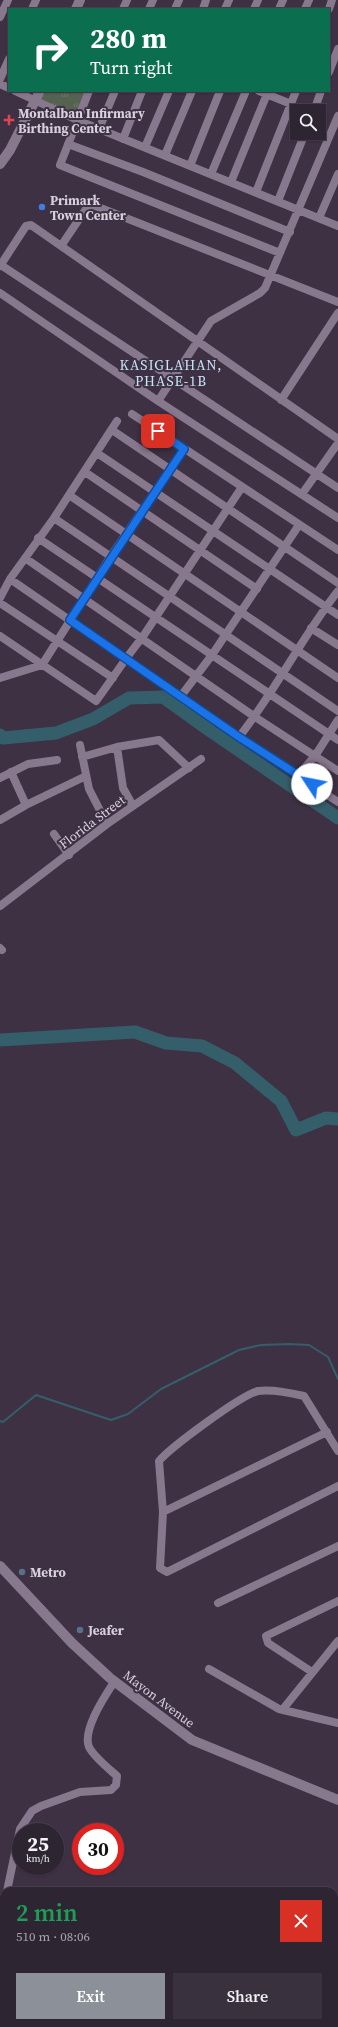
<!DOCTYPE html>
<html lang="en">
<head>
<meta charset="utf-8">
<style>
  :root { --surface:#2e2533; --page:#3a313f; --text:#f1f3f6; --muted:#a7a5ac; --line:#49424e; --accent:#8c9099 }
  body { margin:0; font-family:"Source Serif 4",serif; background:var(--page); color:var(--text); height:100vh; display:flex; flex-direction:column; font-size:15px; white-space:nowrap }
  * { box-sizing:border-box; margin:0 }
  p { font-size:13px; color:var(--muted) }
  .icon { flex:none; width:22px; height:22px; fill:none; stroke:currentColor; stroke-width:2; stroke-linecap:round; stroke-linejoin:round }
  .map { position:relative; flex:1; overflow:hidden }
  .details { position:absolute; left:0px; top:1887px; width:338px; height:140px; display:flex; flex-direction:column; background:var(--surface); border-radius:12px 12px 0 0; box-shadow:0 1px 3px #0004,0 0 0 1px var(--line) }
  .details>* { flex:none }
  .guide { position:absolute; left:8px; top:8px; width:322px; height:84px; border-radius:0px; box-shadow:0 1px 3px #0004,0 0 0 1px var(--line); background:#0b6e4f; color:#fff; overflow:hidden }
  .buttons { position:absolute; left:290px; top:104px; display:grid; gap:8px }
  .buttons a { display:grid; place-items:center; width:36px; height:36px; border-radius:0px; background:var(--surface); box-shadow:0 1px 3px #0004,0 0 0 1px var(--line); font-size:20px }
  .speed { position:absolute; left:12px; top:1823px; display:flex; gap:8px; font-size:20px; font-weight:700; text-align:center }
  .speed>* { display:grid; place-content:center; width:52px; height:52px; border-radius:50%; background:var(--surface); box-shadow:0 1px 3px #0004,0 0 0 1px var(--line); line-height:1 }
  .speed small { font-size:10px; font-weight:400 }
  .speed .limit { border:6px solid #d22; background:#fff; color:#111 }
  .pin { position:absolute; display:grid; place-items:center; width:34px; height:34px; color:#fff; margin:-17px; border-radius:8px; box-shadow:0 2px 6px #0006 }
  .me { position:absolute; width:44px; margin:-22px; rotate:304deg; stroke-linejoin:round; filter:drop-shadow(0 0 3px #0008) }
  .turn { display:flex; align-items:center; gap:14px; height:84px; padding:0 16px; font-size:18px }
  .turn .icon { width:52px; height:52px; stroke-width:2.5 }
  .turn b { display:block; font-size:28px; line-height:34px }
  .round { display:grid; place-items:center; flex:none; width:42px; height:42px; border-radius:0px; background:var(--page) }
  .overview { display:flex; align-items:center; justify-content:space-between; height:68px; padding:0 16px }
  h1 { font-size:24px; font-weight:600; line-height:30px; color:#1e9e55 }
  .primary-button { display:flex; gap:8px; margin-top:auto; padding:8px 16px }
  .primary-button a { flex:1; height:46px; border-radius:0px; background:var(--accent); color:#fff; font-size:16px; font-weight:600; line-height:46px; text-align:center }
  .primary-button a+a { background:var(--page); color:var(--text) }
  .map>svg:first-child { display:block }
  .grass { fill:url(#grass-tufts) }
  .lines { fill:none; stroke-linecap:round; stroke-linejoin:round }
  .stream { stroke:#355e6b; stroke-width:2 }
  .river { stroke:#355e6b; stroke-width:13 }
  .minor { stroke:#87788e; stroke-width:8 }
  .tertiary { stroke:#87788e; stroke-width:10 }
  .secondary { stroke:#87788e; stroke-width:10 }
  .route-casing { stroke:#114b97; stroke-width:10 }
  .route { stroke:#1a73e8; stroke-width:7 }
  .health-dot { fill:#e0444e; stroke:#3e3144; stroke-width:1.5 }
  .shop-dot { fill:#3f7fe0; stroke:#3e3144; stroke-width:1.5 }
  .service-dot { fill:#5c6f8a; stroke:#3e3144; stroke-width:1.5 }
  .labels { text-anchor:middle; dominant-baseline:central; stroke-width:4; stroke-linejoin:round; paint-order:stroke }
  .poi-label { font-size:13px; font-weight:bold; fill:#d8d0dd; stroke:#3e3144; text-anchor:start }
  .street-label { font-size:13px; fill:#d8d0dd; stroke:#3e3144 }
  .neighbourhood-label { font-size:14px; letter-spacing:1px; fill:#c8e5f8; stroke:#3e3144 }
</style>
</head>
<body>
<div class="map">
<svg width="338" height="2027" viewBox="0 0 338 2027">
  <defs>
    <pattern id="grass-tufts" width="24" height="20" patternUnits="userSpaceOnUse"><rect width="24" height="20" fill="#556252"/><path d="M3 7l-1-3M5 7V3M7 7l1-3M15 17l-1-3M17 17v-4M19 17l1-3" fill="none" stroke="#6d776a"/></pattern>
  </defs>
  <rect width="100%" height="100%" fill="#3e3144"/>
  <path class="grass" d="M46,91H86L76,116L41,100Z"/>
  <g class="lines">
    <path class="stream" d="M0,1421L3,1422L36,1395L111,1420L128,1414L161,1389L239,1350L261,1345L289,1344L309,1345L328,1357L338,1379"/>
    <path class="river" d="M0,735L3,738L56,733L93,719L129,698L163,697L209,730L338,818
      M0,1040L135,1032L166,1043L202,1046L235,1063L281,1101L296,1130L326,1118L338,1119"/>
    <path class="minor" d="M32,9L36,0
      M123,9L127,0
      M149,9L153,0
      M175,9L179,0
      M203,9L206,0
      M225,9L229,0
      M254,9L258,0
      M279,9L283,0
      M305,9L309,0
      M329,9L332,0
      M0,17L8,0
      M329,72L338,49
      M0,79L9,59
      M0,84L9,88
      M15,91L77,120L338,226
      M89,91L60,165L280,253
      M259,91L291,104
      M314,111L321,91
      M99,129L115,91
      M123,139L142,91
      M68,144L143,172L290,232
      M145,147L169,91
      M165,155L192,91
      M190,166L220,91
      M211,174L246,91
      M231,182L267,94
      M256,192L296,91
      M278,201L305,133
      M319,218L338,174
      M61,246L88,206L93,205L338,302
      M1,265L338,488
      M0,266L26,226L31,225L338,439
      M0,293L158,401L338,518
      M281,400L338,313
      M158,401L211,321L260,293L265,288L338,116
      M132,414L338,550
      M112,430L338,583
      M97,453L338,615
      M85,472L257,589
      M302,494L338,443
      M69,495L338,678
      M54,518L338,711
      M38,538L338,740
      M25,558L255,717L338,771
      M10,579L239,737L338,802
      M0,598L10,579L54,518L117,421
      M0,603L113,678
      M311,628L338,645
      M0,636L96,701C112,680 125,658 142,638L242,487
      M0,678L42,665L111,556L184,449
      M181,696L212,655L299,525
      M239,737C276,690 302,637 338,591
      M80,745L89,789L107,824
      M117,747L123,788L133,806
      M82,757L117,747L159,740L189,768
      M11,772L26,805
      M299,774L315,756L338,720
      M0,778L28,764L57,760
      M0,820L26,805L86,776
      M54,834L69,855
      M0,906L107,824L201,759
      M0,948L2,950
      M338,1451L304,1396C291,1393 272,1389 258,1391C241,1395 171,1447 159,1461L163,1512L160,1568L167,1572L338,1486
      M163,1512L327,1432
      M218,1603L338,1546
      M209,1669L279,1709L338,1723
      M312,1672L268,1643L266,1636L338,1601
      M283,1709L338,1641
      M7,1891L20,1829L32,1811L41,1806L80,1792L111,1790L116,1785L117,1776C108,1768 94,1757 89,1747C82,1730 105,1696 114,1682
      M0,1914L4,1901"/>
    <path class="tertiary" d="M76,9L80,0
      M0,164L10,150L40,91"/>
    <path class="secondary" d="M0,1566L72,1643L110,1678L192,1740L338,1800"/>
  </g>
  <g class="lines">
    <defs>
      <path id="route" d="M158,431L184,449L70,620L239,737L312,784"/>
    </defs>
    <use href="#route" class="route-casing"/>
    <use href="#route" class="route"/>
  </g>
  <path class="health-dot" d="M7 114h4v4h4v4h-4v4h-4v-4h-4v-4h4z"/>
  <circle class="shop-dot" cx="42" cy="207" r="4"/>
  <g class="service-dot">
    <circle cx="22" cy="1572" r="4"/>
    <circle cx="80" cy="1630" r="4"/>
  </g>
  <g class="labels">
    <g class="poi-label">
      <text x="18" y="113">Montalban Infirmary<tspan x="18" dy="15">Birthing Center</tspan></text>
      <text x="50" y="200">Primark<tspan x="50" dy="15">Town Center</tspan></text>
      <text x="30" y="1572">Metro</text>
      <text x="88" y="1630">Jeafer</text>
    </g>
    <g class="street-label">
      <text transform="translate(92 822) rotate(-37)">Florida Street</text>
      <text transform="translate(159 1699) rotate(37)">Mayon Avenue</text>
    </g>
    <g class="neighbourhood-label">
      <text x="171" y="365">KASIGLAHAN,<tspan x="171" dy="16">PHASE-1B</tspan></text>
    </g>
  </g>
</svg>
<div class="buttons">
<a><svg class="icon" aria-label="search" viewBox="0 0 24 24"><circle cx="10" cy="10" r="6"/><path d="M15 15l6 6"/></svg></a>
</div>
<div class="speed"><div>25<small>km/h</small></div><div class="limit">30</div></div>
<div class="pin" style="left:158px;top:431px;background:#d93025"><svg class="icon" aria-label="arrive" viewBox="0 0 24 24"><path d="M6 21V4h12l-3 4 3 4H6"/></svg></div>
<svg class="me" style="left:312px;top:784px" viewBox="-20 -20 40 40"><circle r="19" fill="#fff"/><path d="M0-13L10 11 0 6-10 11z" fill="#1a73e8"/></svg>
<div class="guide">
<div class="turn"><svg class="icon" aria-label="right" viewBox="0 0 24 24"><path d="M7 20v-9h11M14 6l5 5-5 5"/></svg><div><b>280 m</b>Turn right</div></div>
</div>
<section class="details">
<div class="overview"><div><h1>2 min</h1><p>510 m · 08:06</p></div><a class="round" style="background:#d93025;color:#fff"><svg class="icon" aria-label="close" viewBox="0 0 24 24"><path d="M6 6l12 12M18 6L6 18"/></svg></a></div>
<div class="primary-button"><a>Exit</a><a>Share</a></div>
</section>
</div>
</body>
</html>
